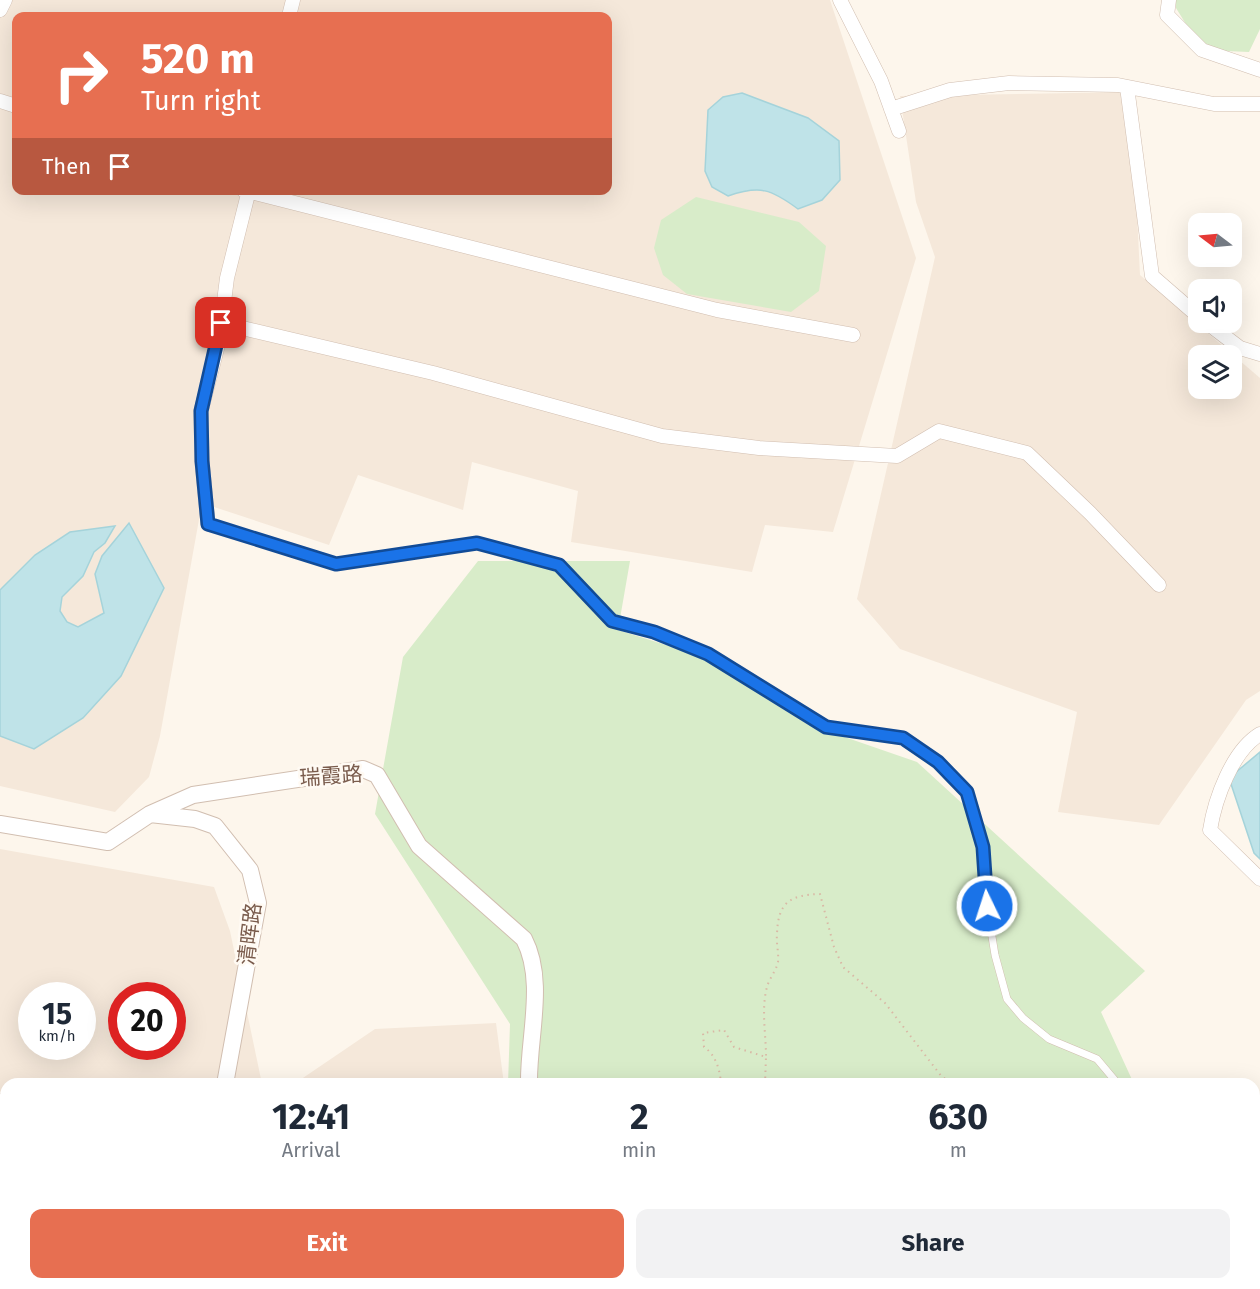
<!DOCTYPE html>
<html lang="en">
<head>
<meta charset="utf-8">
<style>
  :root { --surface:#fff; --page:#f2f2f3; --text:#1f2937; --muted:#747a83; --accent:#e76f51 }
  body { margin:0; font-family:"Fira Sans","Noto Sans SC",sans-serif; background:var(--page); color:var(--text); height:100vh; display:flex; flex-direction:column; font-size:22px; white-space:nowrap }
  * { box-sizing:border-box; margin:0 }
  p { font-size:20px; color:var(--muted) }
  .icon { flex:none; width:33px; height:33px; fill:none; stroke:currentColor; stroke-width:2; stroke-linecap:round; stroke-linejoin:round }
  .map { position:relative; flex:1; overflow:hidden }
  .side { position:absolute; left:0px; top:1078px; width:1260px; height:212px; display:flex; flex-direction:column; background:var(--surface); border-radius:18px 18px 0 0; box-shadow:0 6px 24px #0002 }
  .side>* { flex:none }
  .banner { position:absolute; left:12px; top:12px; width:600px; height:183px; border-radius:12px; box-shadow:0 6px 24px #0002; background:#e76f51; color:#fff; overflow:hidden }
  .needle { width:39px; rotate:286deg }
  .tools { position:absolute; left:1188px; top:213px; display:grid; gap:12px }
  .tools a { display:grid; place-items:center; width:54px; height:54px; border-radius:12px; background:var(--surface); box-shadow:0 6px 24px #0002; font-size:30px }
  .speed { position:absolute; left:18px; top:982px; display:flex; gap:12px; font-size:30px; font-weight:700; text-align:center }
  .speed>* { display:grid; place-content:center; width:78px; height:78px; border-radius:50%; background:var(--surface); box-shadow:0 6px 24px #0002; line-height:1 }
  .speed small { font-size:15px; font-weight:400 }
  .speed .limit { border:9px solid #d22; background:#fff; color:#111 }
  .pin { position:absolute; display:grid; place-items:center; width:51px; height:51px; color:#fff; margin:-26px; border-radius:12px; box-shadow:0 3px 9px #0006 }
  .me { position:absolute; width:66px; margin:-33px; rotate:356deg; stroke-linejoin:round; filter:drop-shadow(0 0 4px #0008) }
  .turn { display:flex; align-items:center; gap:21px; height:126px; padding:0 30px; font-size:27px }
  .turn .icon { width:78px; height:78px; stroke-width:2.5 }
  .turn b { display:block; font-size:42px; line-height:51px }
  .then { display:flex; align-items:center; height:57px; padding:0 30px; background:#0003; gap:12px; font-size:22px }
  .eta { display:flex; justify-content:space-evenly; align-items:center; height:102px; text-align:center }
  .eta b { font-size:36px; font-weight:700; line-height:42px }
  .button { display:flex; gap:12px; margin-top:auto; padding:12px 30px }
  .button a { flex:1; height:69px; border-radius:12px; background:var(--accent); color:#fff; font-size:24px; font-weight:700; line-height:69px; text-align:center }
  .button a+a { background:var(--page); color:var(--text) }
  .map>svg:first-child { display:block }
  .residential { fill:#f5e8da; fill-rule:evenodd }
  .green { fill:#d8ecc9 }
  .water { fill:#bfe3e8; stroke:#a5d3da; stroke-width:1.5 }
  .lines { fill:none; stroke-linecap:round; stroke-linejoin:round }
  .service-casing { stroke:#d1beb0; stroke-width:8 }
  .minor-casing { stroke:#d1beb0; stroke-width:15 }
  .tertiary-casing { stroke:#d1beb0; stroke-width:18 }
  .path { stroke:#d9b8a5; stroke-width:2; stroke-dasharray:1.5 4.5; stroke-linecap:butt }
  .service { stroke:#fff; stroke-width:7 }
  .minor { stroke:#fff; stroke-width:14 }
  .tertiary { stroke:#fff; stroke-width:16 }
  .route-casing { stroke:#114b97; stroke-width:15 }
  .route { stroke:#1a73e8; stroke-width:10 }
  .labels { text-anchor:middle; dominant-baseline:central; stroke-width:5; stroke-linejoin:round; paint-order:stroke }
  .street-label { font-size:21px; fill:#7a5c4d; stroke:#fffaf3 }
</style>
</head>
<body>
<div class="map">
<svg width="1260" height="1289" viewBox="0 0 1260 1289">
  <rect width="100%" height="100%" fill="#fdf6ec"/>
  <path class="residential" d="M0,0H830L916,258L833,532L765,525L752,572L571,542L578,491L472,462L463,510L358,475L329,545L202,503L160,736L149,777L115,812L0,786ZM16,16H608V190H16Z
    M1131,92L1140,275L1260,378V691L1246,700L1159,825L1058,812L1077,712L900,649L857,599L935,257L916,202L900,96ZM1198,356H1232V388H1198Z
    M0,849L214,887L230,931L262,1084H6V1284H549L554,1289H0ZM32,996H82V1047H32ZM122,996H172V1047H122Z
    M496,1023L504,1084H294L375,1029Z"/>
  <path class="green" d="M1176,0H1260V29L1249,52L1202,50L1176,8Z
    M696,197L799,222L826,246L819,291L791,312L687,294L663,275L654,248L661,220Z
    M478,561H630L618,630L698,655L807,724L917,762L1145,971L1101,1012L1134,1084H508L510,1024L375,814L403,657Z
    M1254,1281L1257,1289H632L629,1284H1254Z"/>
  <path class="water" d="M742,93L808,118L839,141L840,180L822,200L798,209C771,189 760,185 728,196L712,187L705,171L708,110L723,97Z
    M129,523L164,588L121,676L83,718L34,749L0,736V590L35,555L70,532L115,526L105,543L94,552L83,576L62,597L60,611L67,622L78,627L104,613L95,574L102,556Z
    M1260,752V859L1254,853L1229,778Z"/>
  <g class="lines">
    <defs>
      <path id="service" d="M208,524L336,564L477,543L559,565L612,621L654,632L708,654L826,727L903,738L938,762L967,792L983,847L987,906L995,955L1007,999L1023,1018L1049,1039L1097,1059L1118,1084
        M1213,1284L1216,1289"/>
      <path id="minor" d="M840,0L881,81L899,131
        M1169,0L1167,15L1202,50L1260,70
        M0,10L5,0
        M289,16L293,0
        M1127,87L1152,276L1198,316
        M0,101L16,106
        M891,109L950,90L1009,83L1118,85L1214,104H1260
        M243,190L717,310L853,335
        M1206,322L1240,348L1260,354
        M221,323L433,373L662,436L759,448L897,456L939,431L1027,453L1090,513L1159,585
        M208,524L202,461L201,411L219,341L227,278L249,190
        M1260,734C1232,751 1215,799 1210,830L1260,879
        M0,1101L6,1102"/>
      <path id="tertiary" d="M150,814L195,819L215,826L250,870L258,903L225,1084
        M0,824L108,842L150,814L193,795L363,769L377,775L419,846L524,939C546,981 528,1038 529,1084
        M578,1284L581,1289
        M187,1289L188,1284"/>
    </defs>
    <use href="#service" class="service-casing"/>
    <use href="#minor" class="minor-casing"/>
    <use href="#tertiary" class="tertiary-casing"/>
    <path class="path" d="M721,1084C720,1070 716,1055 704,1047L703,1033L724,1030L734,1047L766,1057C766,1034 761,1009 767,987C769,979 776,971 778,962C779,953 776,943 777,934C778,902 790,895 820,894L834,947L843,967L885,1003L942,1077L954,1084
      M765,1084L766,1057
      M859,1284L861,1289
      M1123,1284L1129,1289
      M689,1289L691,1284"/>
    <use href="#service" class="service"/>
    <use href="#minor" class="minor"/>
    <use href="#tertiary" class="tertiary"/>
  </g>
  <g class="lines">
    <defs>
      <path id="route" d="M221,323L201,411L202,461L208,524L336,564L477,543L559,565L612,621L654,632L708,654L826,727L903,738L938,762L967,792L983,847L987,906"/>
    </defs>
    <use href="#route" class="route-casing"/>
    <use href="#route" class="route"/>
  </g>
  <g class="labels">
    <g class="street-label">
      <text transform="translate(331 776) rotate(-4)">瑞霞路</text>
      <text transform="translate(250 934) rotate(-83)">清晖路</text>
    </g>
  </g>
</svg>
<div class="tools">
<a><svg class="needle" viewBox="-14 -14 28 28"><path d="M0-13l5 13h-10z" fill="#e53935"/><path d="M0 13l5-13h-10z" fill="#747a83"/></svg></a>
<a><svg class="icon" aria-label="sound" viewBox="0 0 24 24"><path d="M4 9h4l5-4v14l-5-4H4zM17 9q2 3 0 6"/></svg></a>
<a><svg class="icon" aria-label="layers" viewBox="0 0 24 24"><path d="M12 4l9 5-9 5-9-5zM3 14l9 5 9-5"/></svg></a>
</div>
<div class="speed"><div>15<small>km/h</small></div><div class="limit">20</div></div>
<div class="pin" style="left:221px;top:323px;background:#d93025"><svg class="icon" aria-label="arrive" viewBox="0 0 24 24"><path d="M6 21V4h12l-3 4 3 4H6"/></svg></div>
<svg class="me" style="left:987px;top:906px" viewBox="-20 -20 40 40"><circle r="17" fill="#1a73e8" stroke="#fff" stroke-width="3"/><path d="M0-11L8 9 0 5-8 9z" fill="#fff"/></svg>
<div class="banner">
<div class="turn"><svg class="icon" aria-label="right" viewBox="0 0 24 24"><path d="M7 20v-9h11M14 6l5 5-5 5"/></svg><div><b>520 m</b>Turn right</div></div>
<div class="then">Then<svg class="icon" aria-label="arrive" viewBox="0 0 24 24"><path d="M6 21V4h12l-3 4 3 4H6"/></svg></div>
</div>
<section class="side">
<div class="eta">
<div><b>12:41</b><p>Arrival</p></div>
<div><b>2</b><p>min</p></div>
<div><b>630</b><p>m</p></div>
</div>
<div class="button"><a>Exit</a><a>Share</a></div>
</section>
</div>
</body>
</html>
